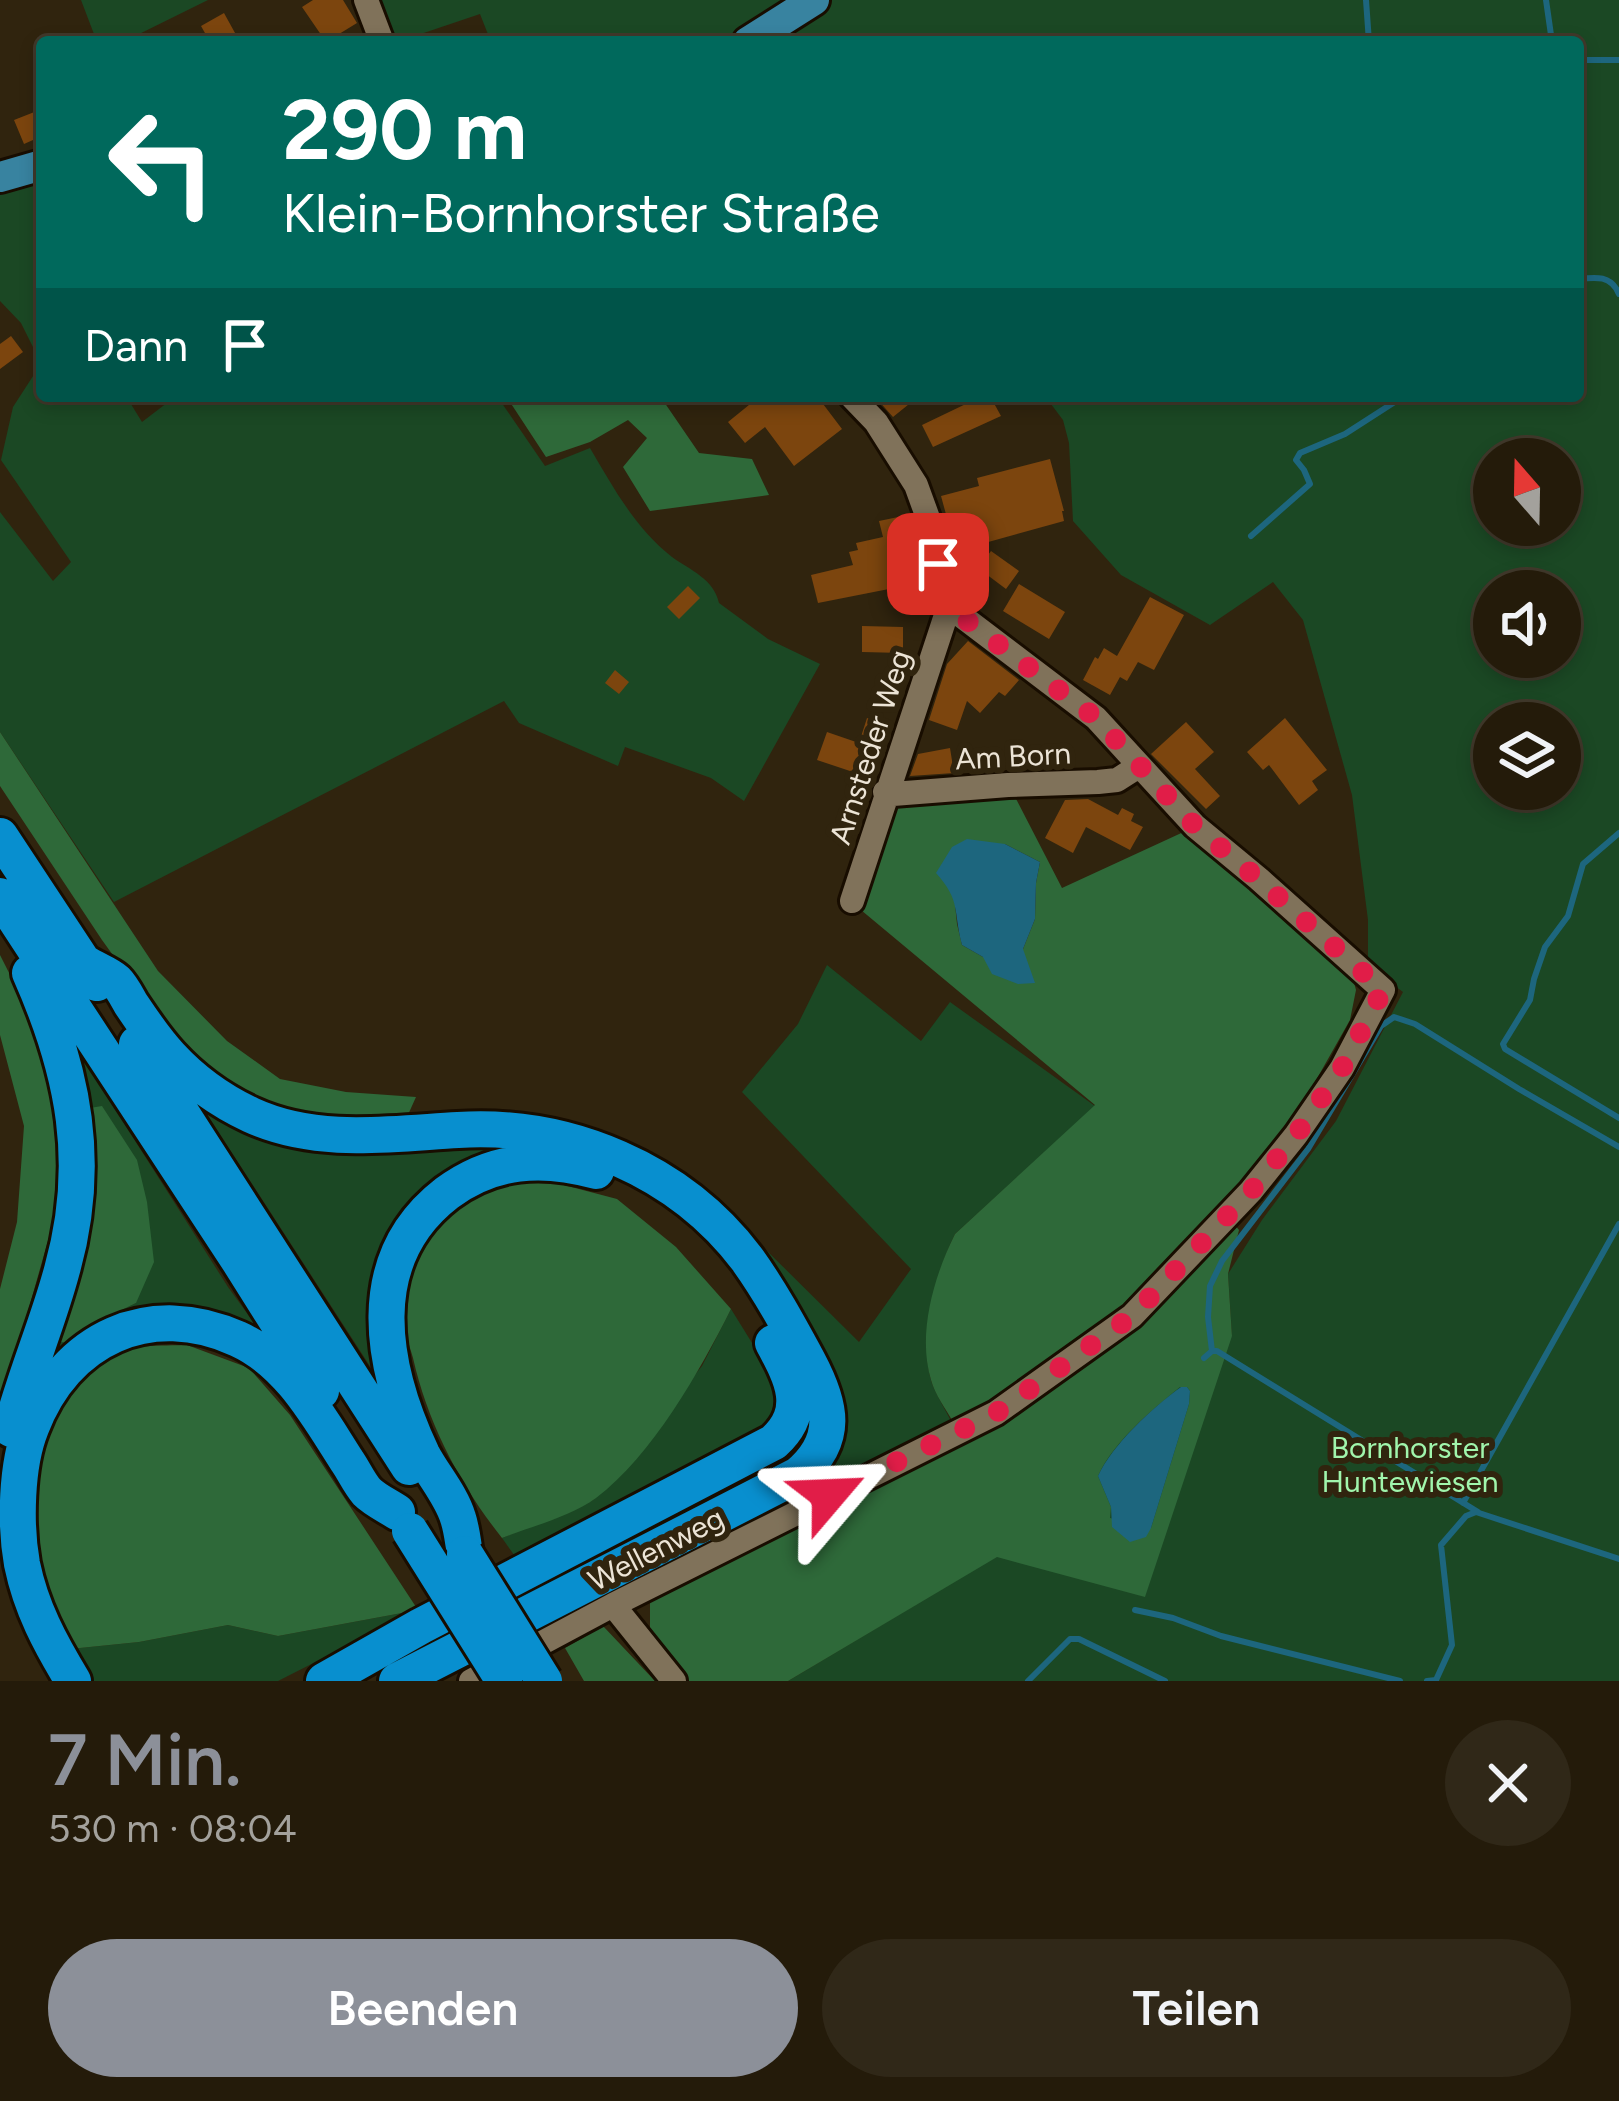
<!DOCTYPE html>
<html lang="de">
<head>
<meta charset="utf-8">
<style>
  :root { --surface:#241b0a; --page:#302818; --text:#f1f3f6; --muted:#a3a19c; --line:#41392b; --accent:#8c9099 }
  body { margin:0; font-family:Figtree,sans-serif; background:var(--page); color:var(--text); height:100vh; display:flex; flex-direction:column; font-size:45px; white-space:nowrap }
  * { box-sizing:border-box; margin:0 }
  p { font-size:39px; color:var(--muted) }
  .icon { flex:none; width:66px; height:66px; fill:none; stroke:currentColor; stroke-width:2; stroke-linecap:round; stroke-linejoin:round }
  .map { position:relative; height:1681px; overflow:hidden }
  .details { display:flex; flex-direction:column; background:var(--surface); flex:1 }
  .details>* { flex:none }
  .hud { position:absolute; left:36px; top:36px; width:1548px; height:366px; border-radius:12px; box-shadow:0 6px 18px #0003,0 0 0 3px var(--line); background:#00695c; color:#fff; overflow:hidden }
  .needle { width:78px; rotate:340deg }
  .controls { position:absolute; left:1473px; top:438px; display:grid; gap:24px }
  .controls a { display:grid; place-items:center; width:108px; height:108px; border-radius:50%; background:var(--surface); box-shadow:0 6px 18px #0003,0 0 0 3px var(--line); font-size:60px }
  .pin { position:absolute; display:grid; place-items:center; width:102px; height:102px; color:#fff; margin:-51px; border-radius:24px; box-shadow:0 6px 18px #0006 }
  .me { position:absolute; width:132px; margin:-66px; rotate:64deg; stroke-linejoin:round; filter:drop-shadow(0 0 9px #0008) }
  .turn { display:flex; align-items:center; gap:42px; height:252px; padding:0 48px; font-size:54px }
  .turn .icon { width:156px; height:156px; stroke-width:2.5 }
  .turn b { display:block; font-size:84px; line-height:102px }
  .then { display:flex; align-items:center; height:114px; padding:0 48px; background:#0003; gap:24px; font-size:45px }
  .round { display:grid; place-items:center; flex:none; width:126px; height:126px; border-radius:63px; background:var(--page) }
  .headline { display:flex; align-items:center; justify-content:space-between; height:204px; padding:0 48px }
  h1 { font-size:72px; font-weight:600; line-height:90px; color:var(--accent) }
  .action { display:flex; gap:24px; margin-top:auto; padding:24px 48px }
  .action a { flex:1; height:138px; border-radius:72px; background:var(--accent); color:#fff; font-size:48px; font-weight:600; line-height:138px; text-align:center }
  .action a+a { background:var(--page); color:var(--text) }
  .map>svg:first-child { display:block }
  .green { fill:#1b4824; fill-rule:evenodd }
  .forest { fill:#2e6939; fill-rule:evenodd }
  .water { fill:#1d667e }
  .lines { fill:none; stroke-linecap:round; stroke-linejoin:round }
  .stream { stroke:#1d667e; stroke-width:6 }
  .building { fill:#7c450e }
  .minor-casing { stroke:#180d00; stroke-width:30 }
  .major-casing { stroke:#180d00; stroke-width:36 }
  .highway-casing { stroke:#180d00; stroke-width:42 }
  .minor { stroke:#80725a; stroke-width:24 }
  .major { stroke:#3883a0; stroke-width:30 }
  .highway { stroke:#088fcf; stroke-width:36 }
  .highway-bridge-casing { stroke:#180d00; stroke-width:42; stroke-linecap:butt }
  .highway-bridge { stroke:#088fcf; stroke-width:36 }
  .route { stroke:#e11d48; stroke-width:21; stroke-dasharray:0 37.8 }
  .labels { text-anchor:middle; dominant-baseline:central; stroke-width:12; stroke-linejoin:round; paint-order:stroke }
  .street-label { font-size:30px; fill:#ece4d6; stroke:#30240e }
  .park-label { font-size:30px; fill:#a0f5ac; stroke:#30240e }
</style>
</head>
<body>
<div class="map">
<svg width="1619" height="1681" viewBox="0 0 1619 1681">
  <rect width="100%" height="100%" fill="#30240e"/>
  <path class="green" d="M81,0H208L123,42H97Z
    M378,0H792L725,39L716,42H491L480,14L397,42Z
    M832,0H1619V1681H788L997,1556L1232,1336L1228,1274L1262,1220L1336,1121L1403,992L1368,966V920L1352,795L1303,620L1273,582L1210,625L1121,575L1073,521L1069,443L1063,420L1045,396H1578V42H767L802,22ZM1494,459H1560V525H1494ZM1494,591H1560V657H1494ZM1494,723H1560V789H1494Z
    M30,178L42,200V396H126L142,422L176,396H497L545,466L590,448C613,487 635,528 672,557C690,570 714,579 719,603L768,639L820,664L744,801L711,778L625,747L618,766L519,723L504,701L114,902L0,732V512L53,581L71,562L1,460L13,407L35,373L33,347L21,323L0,301V187Z
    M827,965L921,1041L950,1002L1095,1106L955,1234C935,1274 917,1343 933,1386C938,1398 945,1409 951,1421L829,1484L845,1418L795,1303L755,1239L859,1342L911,1269L742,1092L798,1024Z
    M59,1021L228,1287L276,1353L138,1313L29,1404L73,1264ZM94,1162L136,1303L56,1339L80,1272Z
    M184,1079L216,1104L563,1149L484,1158L392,1242L401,1414Z
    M731,1309L767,1367L779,1400L760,1434L517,1559L502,1538L593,1500L702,1366Z
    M418,1610L278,1681H92L70,1649L139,1642L228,1625L278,1636Z"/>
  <path class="forest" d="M506,396H660L699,453L752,459L769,495L650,511L623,467L647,438L628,420L590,442L546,457Z
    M0,732L158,971L227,1041L280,1079L346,1092L416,1097L407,1117L372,1122L264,1104L180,1048L102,940L0,786Z
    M1012,791L1062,888L1190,829L1352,975L1356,990L1350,1020L1302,1105L1247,1175L1128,1311L998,1404L953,1422C946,1409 935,1395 931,1380C917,1334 934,1276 955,1234L1095,1105L855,905L891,799ZM1005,844L1040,862L1036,883L1035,919L1023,949L983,957L962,945L957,924L954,894Z
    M0,955L40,1034L58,1104L55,1216L0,1410V1289L17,1222L24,1126L0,1035Z
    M102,1106L137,1160L147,1202L154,1262L136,1303L99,1321L66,1343L55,1340L80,1272L94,1162L90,1108Z
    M541,1179L617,1199L676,1247L731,1309C700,1371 652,1456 596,1498C570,1517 532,1526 502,1538C460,1485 428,1424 413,1358C410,1347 405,1334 404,1322C403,1292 420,1242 440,1220C464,1192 507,1186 541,1179Z
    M1234,1224L1239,1230L1228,1274L1232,1336L1145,1597L997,1557L788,1681H689L650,1631V1595L1014,1409ZM1180,1387H1187L1190,1391L1189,1404L1151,1528L1110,1518L1111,1507L1098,1476C1114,1441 1151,1411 1180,1387Z
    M187,1345L249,1368L290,1415L418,1610L278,1636L228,1625L139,1642L70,1649C62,1633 53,1616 46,1599C24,1542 27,1444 63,1393C71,1381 92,1364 105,1357C129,1344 161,1346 187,1345Z
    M603,1626L655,1681H584L565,1648Z"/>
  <path class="water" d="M967,839L1005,844L1040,862L1036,883L1035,919L1023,949L1035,983L1018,984L992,974L983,957L962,945C953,910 961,901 936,873L952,847Z
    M1181,1387H1187L1190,1391L1189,1404L1151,1528L1146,1537L1130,1542L1112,1527L1111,1507L1098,1476C1113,1444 1152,1408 1181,1387Z"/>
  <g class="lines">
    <path class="stream" d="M1366,0L1369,42
      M1546,0L1552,42
      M1578,60H1619
      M1578,279C1596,277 1611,275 1619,294
      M1251,536L1310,484L1304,470L1296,460L1300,453L1345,434L1404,396
      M1619,833L1583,864L1568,916L1545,947L1534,979L1530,1000L1503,1044L1505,1049L1619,1118
      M1213,1351H1217L1478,1512
      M1204,1358L1212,1351L1208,1317L1210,1286L1222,1261L1308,1149L1381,1026L1394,1017L1415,1024L1519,1089L1619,1147
      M1463,1503L1619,1224
      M1135,1610L1173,1618L1221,1636L1400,1681
      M1028,1681L1070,1639H1079L1165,1681
      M1427,1681L1436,1680L1452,1645L1441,1545L1466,1516L1476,1512L1619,1559"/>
  </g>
  <path class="building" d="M313,0H343L357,23L326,42L302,7Z
    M224,13L240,42H210L201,26Z
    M42,109V136L24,144L14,120Z
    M11,336L23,352L0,369V344Z
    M760,396H817L842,429L794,466L765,427L745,443L728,422Z
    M881,396H919L893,417L877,399Z
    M969,396H990L1001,416L933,447L922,425L972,401Z
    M1050,459L1064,511H1062L1064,521L956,551L941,496L979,486L977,478Z
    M903,516L923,597L898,603L894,588L818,603L811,575L853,565L849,552L858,550L856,543L883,537L879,521Z
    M991,551L1019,571L1006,589L978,568Z
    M1019,584L1065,612L1049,639L1003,611Z
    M688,586L700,598L679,619L667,607Z
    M1150,597L1184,615L1154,670L1138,662L1127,681L1120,677L1110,695L1083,680L1095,657L1098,659L1104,648L1117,656Z
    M862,626L903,627V653L862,652Z
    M968,641L1019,680L1005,696L999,692L980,713L967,701L957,730L929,720L947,664Z
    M615,670L629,682L619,694L605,683Z
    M867,718L892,727L883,754L868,748L859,774L817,760L827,732L859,743Z
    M1285,718L1327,770L1312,781L1318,790L1299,805L1269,765L1263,770L1247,752Z
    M1186,722L1214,752L1195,769L1220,796L1206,809L1151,754Z
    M950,748L954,773L910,776L918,754Z
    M1088,799L1118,815L1122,808L1134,814L1131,821L1143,827L1130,850L1086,827L1073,853L1045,838L1065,800Z"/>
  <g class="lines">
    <defs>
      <path id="minor" d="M366,0L382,42
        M851,396L876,422L916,485L932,529L947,612L852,901
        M885,792L893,794L1008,785L1098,782L1117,780L1139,766
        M613,1605L674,1681
        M471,1681L613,1605L996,1413L1132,1316L1251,1191L1296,1135L1342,1068L1383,990L1259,879L1195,826L1096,718L959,614L947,612"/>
      <path id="major" d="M748,42L814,0
        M0,177L42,165"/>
      <path id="highway" d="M0,836L97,983
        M0,896L239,1261L321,1391
        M85,963C94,969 108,974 116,981C122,987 127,997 131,1004C143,1022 155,1040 170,1056C192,1080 221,1101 251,1115C316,1145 389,1134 458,1130C568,1123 680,1170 747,1259C770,1291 789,1326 808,1361C831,1404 840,1440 798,1475L397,1681
        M137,1044L409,1467
        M11,1429C25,1375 48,1323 62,1270C92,1164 74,1072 30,973
        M465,1554C463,1543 462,1530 458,1518C451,1495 433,1475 422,1454C381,1367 360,1260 447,1193C493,1159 542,1156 596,1171
        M73,1681C50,1643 31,1608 22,1564C15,1525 16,1465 31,1428C65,1338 150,1299 238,1339C289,1362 318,1416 347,1461C354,1471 359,1483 367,1492C375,1500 388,1506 397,1512
        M324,1681L421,1626L774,1442C809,1410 792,1378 773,1343"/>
    </defs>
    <use href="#minor" class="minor-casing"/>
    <use href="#major" class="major-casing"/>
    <use href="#highway" class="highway-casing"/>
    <use href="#minor" class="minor"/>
    <use href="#major" class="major"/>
    <use href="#highway" class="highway"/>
    <defs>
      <path id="highway-bridge" d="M410,1531L504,1681
        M465,1554L544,1681"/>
    </defs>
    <use href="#highway-bridge" class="highway-bridge-casing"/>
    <use href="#highway-bridge" class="highway-bridge"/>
  </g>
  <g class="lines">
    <path class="route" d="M829,1495L996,1413L1132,1316L1251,1191L1296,1135L1342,1068L1383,990L1258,879L1195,826L1096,718L958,614L947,612L938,564"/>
  </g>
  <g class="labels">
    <g class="street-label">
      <text transform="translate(870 747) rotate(-72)">Arnsteder Weg</text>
      <text transform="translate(1013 756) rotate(-3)">Am Born</text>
      <text transform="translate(656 1549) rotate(-27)">Wellenweg</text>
    </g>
    <g class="park-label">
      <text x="1410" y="1447">Bornhorster<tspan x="1410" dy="34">Huntewiesen</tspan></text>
    </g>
  </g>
</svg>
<div class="controls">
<a><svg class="needle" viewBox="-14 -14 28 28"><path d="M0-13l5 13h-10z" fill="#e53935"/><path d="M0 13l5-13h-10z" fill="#a3a19c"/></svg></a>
<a><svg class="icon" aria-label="sound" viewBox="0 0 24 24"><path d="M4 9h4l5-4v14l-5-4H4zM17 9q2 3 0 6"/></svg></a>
<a><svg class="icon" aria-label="layers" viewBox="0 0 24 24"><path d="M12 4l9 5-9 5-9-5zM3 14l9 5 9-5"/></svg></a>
</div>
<div class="pin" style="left:938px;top:564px;background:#d93025"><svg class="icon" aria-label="arrive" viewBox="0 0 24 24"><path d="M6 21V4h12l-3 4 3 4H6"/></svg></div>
<svg class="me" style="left:829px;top:1495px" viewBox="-20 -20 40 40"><path d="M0-17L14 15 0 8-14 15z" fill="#e11d48" stroke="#fff" stroke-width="4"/></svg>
<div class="hud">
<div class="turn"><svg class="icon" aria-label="left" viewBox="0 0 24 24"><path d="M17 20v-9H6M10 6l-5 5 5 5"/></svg><div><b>290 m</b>Klein-Bornhorster Straße</div></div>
<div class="then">Dann<svg class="icon" aria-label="arrive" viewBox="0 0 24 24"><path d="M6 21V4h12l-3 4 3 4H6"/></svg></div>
</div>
</div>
<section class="details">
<div class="headline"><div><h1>7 Min.</h1><p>530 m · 08:04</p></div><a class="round"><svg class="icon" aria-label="close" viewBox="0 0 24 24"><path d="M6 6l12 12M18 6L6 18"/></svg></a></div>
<div class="action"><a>Beenden</a><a>Teilen</a></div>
</section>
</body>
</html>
